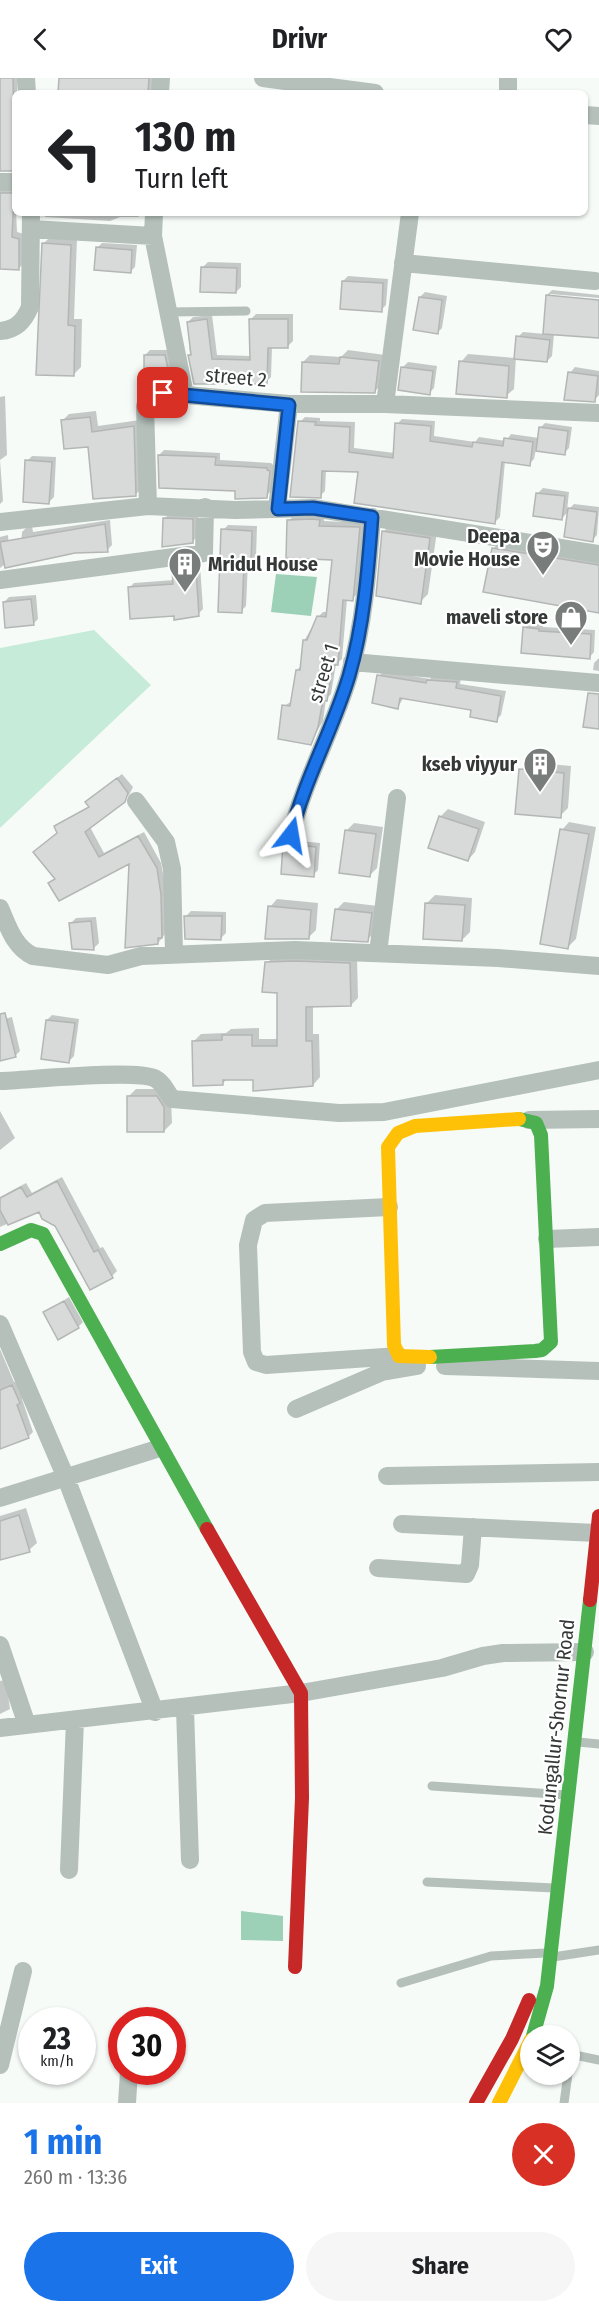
<!DOCTYPE html>
<html lang="en">
<head>
<meta charset="utf-8">
<style>
  :root { --surface:#fff; --page:#f6f6f6; --text:#202124; --muted:#757577; --accent:#1a73e8 }
  body { margin:0; font-family:"Fira Sans Condensed",sans-serif; background:var(--page); color:var(--text); height:100vh; display:flex; flex-direction:column; font-size:22px; white-space:nowrap }
  * { box-sizing:border-box; margin:0 }
  p { font-size:20px; color:var(--muted) }
  .icon { flex:none; width:33px; height:33px; fill:none; stroke:currentColor; stroke-width:2; stroke-linecap:round; stroke-linejoin:round }
  .map { position:relative; height:2025px; overflow:hidden }
  .panel { display:flex; flex-direction:column; background:var(--surface); flex:1 }
  .panel>* { flex:none }
  .guide { position:absolute; left:12px; top:12px; width:576px; height:126px; border-radius:9px; box-shadow:0 2px 4px #0004; background:#fff; color:var(--text); overflow:hidden }
  .fabs { position:absolute; left:520px; top:1947px; display:grid; gap:12px }
  .fabs a { display:grid; place-items:center; width:60px; height:60px; border-radius:50%; background:var(--surface); box-shadow:0 2px 4px #0004; font-size:30px }
  .speed { position:absolute; left:18px; top:1929px; display:flex; gap:12px; font-size:30px; font-weight:700; text-align:center }
  .speed>* { display:grid; place-content:center; width:78px; height:78px; border-radius:50%; background:var(--surface); box-shadow:0 2px 4px #0004; line-height:1 }
  .speed small { font-size:15px; font-weight:400 }
  .speed .limit { border:9px solid #d22; background:#fff; color:#111 }
  .pin { position:absolute; display:grid; place-items:center; width:51px; height:51px; color:#fff; margin:-26px; border-radius:12px; box-shadow:0 3px 9px #0006 }
  .me { position:absolute; width:66px; margin:-33px; rotate:14deg; stroke-linejoin:round; filter:drop-shadow(0 0 4px #0008) }
  .turn { display:flex; align-items:center; gap:21px; height:126px; padding:0 24px; font-size:27px }
  .turn .icon { width:78px; height:78px; stroke-width:2.5 }
  .turn b { display:block; font-size:42px; line-height:51px }
  .round { display:grid; place-items:center; flex:none; width:63px; height:63px; border-radius:32px; background:var(--page) }
  .headline { display:flex; align-items:center; justify-content:space-between; height:102px; padding:0 24px }
  h1 { font-size:36px; font-weight:700; line-height:45px; color:var(--accent) }
  .action { display:flex; gap:12px; margin-top:auto; padding:12px 24px }
  .action a { flex:1; height:69px; border-radius:36px; background:var(--accent); color:#fff; font-size:24px; font-weight:700; line-height:69px; text-align:center }
  .action a+a { background:var(--page); color:var(--text) }
  header { display:flex; justify-content:space-between; align-items:center; height:78px; padding:0 24px; background:var(--surface); font-size:27px; font-weight:700 }
  .map>svg:first-child { display:block }
  .green { fill:#c6ecd9 }
  .water { fill:#9cd0b7 }
  .shadow { fill:#0003 }
  .building { fill:#d7dad8; stroke:#b3b6b4; stroke-width:1.5 }
  .lines { fill:none; stroke-linecap:round; stroke-linejoin:round }
  .lane { stroke:#b5c0bb; stroke-width:9 }
  .street { stroke:#b5c0bb; stroke-width:18 }
  .fast { stroke:#4caf50; stroke-width:14 }
  .slow { stroke:#ffc107; stroke-width:14 }
  .jam { stroke:#c62828; stroke-width:14 }
  .route-casing { stroke:#114b97; stroke-width:15 }
  .route { stroke:#1a73e8; stroke-width:10 }
  .labels { text-anchor:middle; dominant-baseline:central; stroke-width:4.5; stroke-linejoin:round; paint-order:stroke }
  .street-label { font-size:20px; fill:#343836; stroke:#fff }
  .poi-label { font-size:20px; font-weight:bold; fill:#343836; stroke:#fff; text-anchor:end }
</style>
</head>
<body>
<header><svg class="icon" aria-label="back" viewBox="0 0 24 24"><path d="M15 5l-7 7 7 7"/></svg>Drivr<svg class="icon" aria-label="heart" viewBox="0 0 24 24"><path d="M12 20l-8-8c-3-5 5-10 8-4 3-6 11-1 8 4z"/></svg></header>
<div class="map">
<svg width="599" height="2025" viewBox="0 0 599 2025">
  <rect width="100%" height="100%" fill="#f6fbf8"/>
  <path class="green" d="M94,552L151,607L0,750V570Z"/>
  <path class="water" d="M276,496L317,499L311,538L271,534Z
    M241,1833L283,1838V1863L241,1862Z"/>
  <path class="shadow" d="M0,0H18L17,15H15V92H0Z
    M60,0H153L152,15H59Z
    M0,108L15,110L17,154L24,156V185L19,190H0Z
    M46,135H143L138,139H120L110,143L45,139Z
    M51,158L77,160L74,241H82L81,289L74,296L43,166Z
    M102,165L137,167L135,189L130,194L97,170Z
    M208,184L241,185V209L236,214L203,189Z
    M348,198L388,201L386,227L381,232L343,203Z
    M552,212L599,217V220L550,216V219L599,223V258L554,256L552,278L547,283L516,279L514,311L506,318L461,284L468,276L515,280L518,259L523,254L545,256L547,217Z
    M425,214L447,218L442,250L437,255L420,219Z
    M256,236H293V263L288,268H272L271,299L266,304L190,277L188,244L193,239L212,237L217,277L251,278V241Z
    M150,272H170L173,289L169,294L145,277Z
    M348,272L385,277L382,306L375,313L303,284L310,277L341,279Z
    M408,284L437,288L434,310L429,315L403,289Z
    M575,289L599,293V317L594,322L570,295Z
    M5,318L7,377L0,382L3,423L0,426V319Z
    M96,333L98,348L140,342L142,410L136,416L63,342L69,336Z
    M305,339L320,340V343L355,344L354,370L395,375L397,346L402,341L435,343L434,358L475,364L479,359L506,363L511,356L539,360L540,350L545,345L572,349L569,370L564,375L536,371L534,381L529,386L505,383L500,439L495,444L359,393L326,392L325,413L320,418L300,344Z
    M164,372L220,375V382L271,385L274,388L271,413L266,418L236,412L159,377Z
    M32,378L56,379L54,419L49,424L27,383Z
    M543,410L569,414L567,433L574,426L599,429L597,457L592,462L569,433L561,441L538,415Z
    M169,436L198,437L197,459L192,464L164,441Z
    M294,437L324,438V443L364,445L357,516L352,521H347L342,581L336,586L331,616L326,621L323,643L310,665L284,628L292,623L297,592L302,587L304,563L318,539L323,534H328L333,481L289,443Z
    M110,442L112,467L107,472L75,473L20,486L22,454L27,449L32,448L33,454Z
    M391,446L437,453L428,516L420,524L378,517L384,453Z
    M228,447L257,448L256,479L248,484L246,528L241,533L223,452Z
    M8,457L10,482L0,490V459Z
    M503,461L599,476V533L493,471Z
    M196,484V488L200,487L203,531L198,536H176L129,510L134,505L174,502L173,491L179,486Z
    M36,517L38,541L33,546L4,524L9,519Z
    M529,545L543,546V549L595,552L594,574L589,580L524,550Z
    M599,580V593L593,592L594,585Z
    M384,593L430,601L433,597L461,600L460,606L506,613L501,637L496,642L473,630L404,619L398,629L379,598Z
    M528,684L571,688L568,730L560,738L521,692Z
    M122,696L133,709L129,717L90,749L104,775L144,754L161,785L166,811L167,854L158,865L130,784L50,806L56,800L59,754L55,748L90,728L92,719Z
    M448,731L485,744L475,774L468,782L440,739Z
    M569,744L596,749L576,861L568,869L562,752Z
    M354,745L383,749L377,790L370,797L347,752Z
    M290,762L320,765L318,792L313,797L285,767Z
    M435,817L472,820L470,854L462,862L427,825Z
    M277,821L318,825L316,852L308,860L270,829Z
    M344,824L378,828L375,854L367,862L336,832Z
    M191,833L226,834V855L221,860L186,838Z
    M96,839L99,865L94,870L71,845L76,840Z
    M274,878L357,879L358,920L351,927L313,928V956H319L320,999L313,1007L254,1012V1000L227,1001L222,1006L194,963L201,956L226,955L231,951L259,950V961H279V914L267,885Z
    M52,937L79,941L74,978L69,983L47,942Z
    M12,939L20,973L15,978L0,981V942Z
    M136,1011H165L171,1021L172,1045L164,1053L128,1019Z
    M0,1033L15,1060L0,1072Z
    M62,1099L100,1170L103,1169L117,1193L112,1198L39,1132L0,1149V1119L26,1105L32,1115Z
    M69,1219L83,1244L78,1249L45,1235Z
    M0,1271L14,1304L17,1303L24,1319L22,1321L33,1354L28,1359L0,1369Z
    M26,1430L37,1465L29,1472L0,1481V1438Z
    M6,1602L10,1631L0,1636V1603Z"/>
  <path class="building" d="M0,0H13L15,93H0Z
    M59,0H149L148,15H58Z
    M0,115H14L12,159L19,161V192L0,191Z
    M42,165L71,167L68,247L75,248L74,298L36,297Z
    M96,169L132,172L131,195L94,192Z
    M201,189L237,190L236,215L200,214Z
    M342,203L383,205L382,234L340,231Z
    M546,217L599,222V260L543,256Z
    M419,219L442,222L438,256L413,252Z
    M207,241L212,281L250,282L249,241H288V270H268L267,306H194L188,277H191L187,244Z
    M516,258L550,262L547,284L514,281Z
    M144,277H165L169,295H144Z
    M340,279L379,283L375,315L301,314L302,284L339,286Z
    M459,283L509,288L507,320L456,316Z
    M401,289L433,293L430,317L398,312Z
    M568,294L598,298L595,324L564,322Z
    M90,339L92,354L134,348L136,418L93,421L88,369L64,371L61,342Z
    M298,343L316,344L315,347L350,349L349,374L393,380L395,345L431,348L430,363L472,369L473,364L503,368L504,360L533,364L530,388L502,384L495,446L354,425L358,394L322,393L321,420L290,419Z
    M539,349L568,353L565,377L536,373Z
    M158,377L216,379L215,387L267,390V392L270,393L267,420L235,421V413L159,410Z
    M25,382L52,384L49,426L23,424Z
    M536,415L565,418L562,442L533,438Z
    M568,430L597,434L593,464L564,459Z
    M163,440L193,441V465L162,469Z
    M312,441L320,442L319,448L360,449L353,523L343,522L338,587H333L327,623L323,622L318,649L311,667L278,661L282,627L290,628L296,592H300L303,562H307L317,538L326,539L332,482L286,480L287,442Z
    M105,446L108,474L75,475L5,490L0,464Z
    M221,451L252,453L251,486L244,485L242,535L218,534Z
    M382,453L430,460L421,526L376,518Z
    M492,470L599,487V535L483,514Z
    M192,488V492H196L199,538L174,542V538L130,541L128,509L173,506L172,491Z
    M31,521L34,547L5,550L3,524Z
    M523,549L539,551V553L591,556L590,581L521,575Z
    M377,597L426,605L427,602L457,604L456,610L501,618L497,644L470,639L471,632L400,620L398,631L372,625Z
    M588,615L599,616V651L583,649Z
    M519,691L564,695L561,740L515,736Z
    M117,700L128,715L125,724L85,754L99,779L138,758L157,790L161,817L162,860H158V866L125,870L129,786L59,823L48,805L55,801L33,774L57,755L54,748L89,729L85,724Z
    M439,738L479,751L468,783L428,770Z
    M560,751L589,756L568,871L540,866Z
    M345,752L376,756L370,799L339,795Z
    M283,766L316,769L314,799L281,796Z
    M425,825L465,827L462,863L423,861Z
    M268,828L311,832L309,861H265Z
    M335,831L372,835L368,864L331,862Z
    M184,838H222L221,862L185,861Z
    M91,843L94,872L72,871L69,845Z
    M295,883L350,885L351,928L306,929V963H312L313,1008L253,1013V1002H223V1007L193,1008L192,963L222,962V957H252V968H277V915L262,914L265,884Z
    M5,935L16,979L0,983V936Z
    M46,942L75,945L69,985L41,981Z
    M127,1018H157L164,1029V1054H127Z
    M57,1103L94,1174L98,1172L113,1200L90,1212L55,1148L42,1141L39,1134L8,1147L0,1132V1120L21,1109L27,1119Z
    M64,1223L79,1250L58,1262L43,1234Z
    M12,1307L20,1325L17,1327L29,1360L0,1371V1312Z
    M19,1437L30,1474L0,1482V1443Z"/>
  <g class="lines">
    <path class="lane" d="M168,234L246,233
      M578,1664L599,1666
      M432,1708L567,1717
      M427,1804L554,1810
      M553,1879L599,1872
      M401,1905L491,1878L545,1875
      M570,1976L599,1982
      M564,2025L568,1996"/>
    <path class="street" d="M26,0L27,15
      M263,0L375,15
      M160,15L161,0
      M508,15V0
      M585,37L599,38
      M0,104H15
      M154,135L153,158L185,317
      M31,151L153,158
      M403,185L595,203
      M0,253C16,252 24,243 30,229L31,135
      M289,326H385L599,335
      M385,326L410,135
      M148,428L145,328L154,315H163L289,326L277,431
      M0,444L148,428L235,432L313,430L599,476
      M0,502L204,475L205,429
      M352,584L599,605
      M136,723L166,764L172,791L174,875
      M291,757C304,702 333,652 349,598C364,547 368,492 372,439
      M0,830C8,848 14,869 33,878L108,887L141,878L295,872L498,880L599,888
      M378,875L397,720
      M0,1003C29,1002 133,991 154,1000C162,1003 167,1014 172,1021L339,1035L384,1034L599,992
      M529,1042L599,1041
      M389,1129L265,1135L254,1142L248,1167L252,1274L256,1284L266,1287L399,1278
      M547,1161L599,1159
      M0,1246L66,1400L155,1634
      M445,1288L599,1293
      M296,1331L382,1294L417,1288
      M387,1398L599,1394
      M0,1420L160,1370
      M402,1446L597,1455
      M378,1490L466,1496L470,1487L473,1449
      M0,1567L27,1647
      M185,1631L190,1782
      M0,1650L301,1615L442,1590L483,1578L503,1575L585,1574
      M69,1792L75,1642
      M132,1942L133,1941
      M0,1987L23,1893
      M127,2025L129,1994"/>
    <path class="fast" d="M0,1166L31,1152L43,1156L207,1451
      M430,1279L535,1273L542,1272L551,1264L541,1057L536,1045L519,1041
      M533,1958L547,1908L590,1522"/>
    <path class="slow" d="M430,1279L399,1278L394,1267L388,1069L398,1055L415,1048L519,1041
      M499,2025L531,1962"/>
    <path class="jam" d="M207,1451L301,1615L302,1720L295,1889
      M590,1522L599,1438
      M476,2025L512,1961L529,1922"/>
  </g>
  <g class="lines">
    <defs>
      <path id="route" d="M163,315L289,327L278,431L313,430L372,439C368,492 364,547 349,598C333,652 304,702 291,757"/>
    </defs>
    <use href="#route" class="route-casing"/>
    <use href="#route" class="route"/>
  </g>
  <defs>
    <symbol id="theatre-pin" viewBox="-11 -11 22 30"><path d="M0 17L-7.5 6A9.5 9.5 0 1 1 7.5 6Z" fill="#787c7a" stroke="#fff"/><path d="M-5-5.5Q0-4 5-5.5V0Q5 5 0 6Q-5 5-5 0ZM-3.3-2.5H-1v1.5H-3.3ZM1-2.5H3.3v1.5H1ZM-2.8 1Q0 5.5 2.8 1Z" fill="#fff"/></symbol>
    <symbol id="building-pin" viewBox="-11 -11 22 30"><path d="M0 17L-7.5 6A9.5 9.5 0 1 1 7.5 6Z" fill="#787c7a" stroke="#fff"/><path d="M-4-6H4V6H1V3H-1V6H-4ZM-2.5-4.3h1.7v1.8h-1.7ZM.8-4.3h1.7v1.8H.8ZM-2.5-1h1.7V.8h-1.7ZM.8-1h1.7V.8H.8Z" fill="#fff"/></symbol>
    <symbol id="shop-pin" viewBox="-11 -11 22 30"><path d="M0 17L-7.5 6A9.5 9.5 0 1 1 7.5 6Z" fill="#787c7a" stroke="#fff"/><path d="M-5-2.5h2.3a2.7 3.5 0 0 1 5.4 0H5L5.5 6h-11ZM-1.5-2.5h3a1.5 2.3 0 0 0-3 0Z" fill="#fff"/></symbol>
  </defs>
  <g fill-rule="evenodd">
    <use href="#theatre-pin" x="524" y="450" width="38" height="52"/>
    <use href="#building-pin" x="166" y="467" width="38" height="52"/>
    <use href="#shop-pin" x="552" y="520" width="38" height="52"/>
    <use href="#building-pin" x="521" y="667" width="38" height="52"/>
  </g>
  <g class="labels">
    <g class="street-label">
      <text transform="translate(236 299) rotate(5)">street 2</text>
      <text transform="translate(323 595) rotate(-73)">street 1</text>
      <text transform="translate(556 1649) rotate(-84)">Kodungallur-Shornur Road</text>
    </g>
    <g class="poi-label">
      <text x="520" y="458">Deepa<tspan x="520" dy="23">Movie House</tspan></text>
      <text x="208" y="486" text-anchor="start">Mridul House</text>
      <text x="548" y="539">maveli store</text>
      <text x="517" y="686">kseb viyyur</text>
    </g>
  </g>
</svg>
<div class="fabs">
<a><svg class="icon" aria-label="layers" viewBox="0 0 24 24"><path d="M12 4l9 5-9 5-9-5zM3 14l9 5 9-5"/></svg></a>
</div>
<div class="speed"><div>23<small>km/h</small></div><div class="limit">30</div></div>
<div class="pin" style="left:163px;top:315px;background:#d93025"><svg class="icon" aria-label="arrive" viewBox="0 0 24 24"><path d="M6 21V4h12l-3 4 3 4H6"/></svg></div>
<svg class="me" style="left:291px;top:757px" viewBox="-20 -20 40 40"><path d="M0-17L14 15 0 8-14 15z" fill="#1a73e8" stroke="#fff" stroke-width="4"/></svg>
<div class="guide">
<div class="turn"><svg class="icon" aria-label="left" viewBox="0 0 24 24"><path d="M17 20v-9H6M10 6l-5 5 5 5"/></svg><div><b>130 m</b>Turn left</div></div>
</div>
</div>
<section class="panel">
<div class="headline"><div><h1>1 min</h1><p>260 m · 13:36</p></div><a class="round" style="background:#d93025;color:#fff"><svg class="icon" aria-label="close" viewBox="0 0 24 24"><path d="M6 6l12 12M18 6L6 18"/></svg></a></div>
<div class="action"><a>Exit</a><a>Share</a></div>
</section>
</body>
</html>
